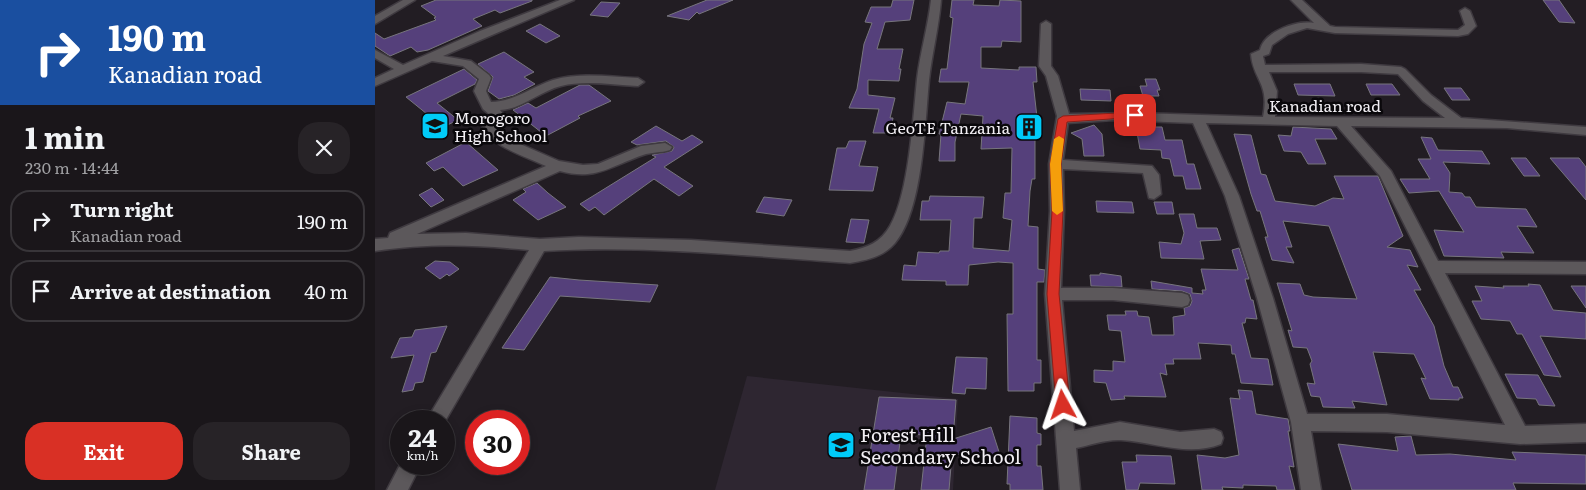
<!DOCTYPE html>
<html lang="en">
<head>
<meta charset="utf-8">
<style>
  :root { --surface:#1a161a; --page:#272327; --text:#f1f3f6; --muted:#9f9fa2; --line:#383539; --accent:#d93025 }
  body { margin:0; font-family:Literata,serif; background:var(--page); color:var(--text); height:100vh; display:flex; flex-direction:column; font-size:19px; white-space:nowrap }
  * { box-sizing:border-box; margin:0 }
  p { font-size:16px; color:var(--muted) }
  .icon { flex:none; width:28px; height:28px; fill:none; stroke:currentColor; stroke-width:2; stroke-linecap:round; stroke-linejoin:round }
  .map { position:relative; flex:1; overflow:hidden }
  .drawer { display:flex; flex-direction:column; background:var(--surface); width:375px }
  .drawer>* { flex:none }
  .top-card { background:#1a4fa0; color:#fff; overflow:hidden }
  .speed { position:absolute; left:15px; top:410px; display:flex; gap:10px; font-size:25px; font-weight:700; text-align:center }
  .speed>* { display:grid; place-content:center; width:65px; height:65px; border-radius:50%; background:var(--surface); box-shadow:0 2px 8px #0003,0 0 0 1px var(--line); line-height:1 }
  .speed small { font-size:12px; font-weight:400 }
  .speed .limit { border:8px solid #d22; background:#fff; color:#111 }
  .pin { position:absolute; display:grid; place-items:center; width:42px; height:42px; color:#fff; margin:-21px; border-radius:10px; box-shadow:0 2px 8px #0006 }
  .me { position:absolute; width:55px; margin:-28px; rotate:355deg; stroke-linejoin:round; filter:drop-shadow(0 0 4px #0008) }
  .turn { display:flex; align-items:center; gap:18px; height:105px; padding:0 25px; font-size:22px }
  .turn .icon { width:65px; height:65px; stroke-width:2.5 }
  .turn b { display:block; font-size:35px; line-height:42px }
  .round { display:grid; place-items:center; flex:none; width:52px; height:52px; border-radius:20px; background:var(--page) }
  .overview { display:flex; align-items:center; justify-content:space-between; height:85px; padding:0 25px }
  h1 { font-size:30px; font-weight:700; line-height:38px }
  .cta { display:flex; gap:10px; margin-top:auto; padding:10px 25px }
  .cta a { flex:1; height:58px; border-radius:20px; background:var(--accent); color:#fff; font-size:20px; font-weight:700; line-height:58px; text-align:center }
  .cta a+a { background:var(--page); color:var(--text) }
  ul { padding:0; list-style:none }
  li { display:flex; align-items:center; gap:15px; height:62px; margin:0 10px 8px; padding:0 15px; border:2px solid var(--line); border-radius:20px }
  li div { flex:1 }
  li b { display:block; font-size:19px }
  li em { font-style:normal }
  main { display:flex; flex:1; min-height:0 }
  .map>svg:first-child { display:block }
  .built { fill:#2e2631 }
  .building { fill:#55407b; stroke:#77757d }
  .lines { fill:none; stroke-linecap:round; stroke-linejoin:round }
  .minor-casing { stroke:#3f3a40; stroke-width:3 }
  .minor { fill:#5c585b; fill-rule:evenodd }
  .route { fill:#d93025; stroke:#8d1f18 }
  .slow { fill:#f59e0b }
  .labels { text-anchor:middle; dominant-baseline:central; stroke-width:5; stroke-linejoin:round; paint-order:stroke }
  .street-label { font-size:16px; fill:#f2eff4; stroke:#0a080b }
  .poi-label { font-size:16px; fill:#f2eff4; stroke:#0a080b; text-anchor:start }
  .near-poi-label { font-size:19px; fill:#f2eff4; stroke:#0a080b; text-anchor:start }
</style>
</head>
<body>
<main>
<section class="drawer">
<div class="top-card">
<div class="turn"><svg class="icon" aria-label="right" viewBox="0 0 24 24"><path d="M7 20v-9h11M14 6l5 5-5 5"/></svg><div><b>190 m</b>Kanadian road</div></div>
</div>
<div class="overview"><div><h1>1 min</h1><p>230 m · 14:44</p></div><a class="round"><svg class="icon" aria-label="close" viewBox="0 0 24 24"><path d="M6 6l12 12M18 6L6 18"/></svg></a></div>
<ul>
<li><svg class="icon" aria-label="right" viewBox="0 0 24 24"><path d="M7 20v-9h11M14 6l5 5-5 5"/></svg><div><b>Turn right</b><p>Kanadian road</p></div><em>190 m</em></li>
<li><svg class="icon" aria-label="arrive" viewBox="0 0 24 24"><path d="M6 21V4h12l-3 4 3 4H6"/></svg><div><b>Arrive at destination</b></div><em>40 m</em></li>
</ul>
<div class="cta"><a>Exit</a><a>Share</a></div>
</section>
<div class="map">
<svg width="1211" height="490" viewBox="0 0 1211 490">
  <rect width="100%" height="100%" fill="#221d23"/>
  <path class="built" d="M372,376L583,399L578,490H340Z"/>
  <path class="building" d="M61,0H157V1L125,13L120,10L98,19L107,26L53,50L42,52L36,47L15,56L0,46V33L9,39L61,20L59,18L61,17L46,6Z
    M332,0H358L324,14L322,12L314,20L292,16Z
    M518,0H539L535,20L510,22L502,49H528L524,69H526L524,81L493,80V95L520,98L515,118H518L516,129H513L512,133H498L504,109L474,108L482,89L489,44L497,23L490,22L496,7H516Z
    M577,0H599L598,5L624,6L625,0L646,1V42L627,41L626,47H606V68L644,70V67H661L662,82H658L664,135L660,134V179H657L655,191L653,226L663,227V269L670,270L669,282H662V360H666V383H659V391H633L632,314H638V263L623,262L594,265L593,285H571V281L527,280L529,265L541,266L543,252L564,253L565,251H574L576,220H545L547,201H554L555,196L609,197L607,218H599L598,248L634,251L637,220L628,218L630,193H636L637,148L606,149L608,116L586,114L580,142V161H564L566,134H564L572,102L590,104L594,82H564L566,69H572L578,18L575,17Z
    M1168,0H1184L1200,23L1184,22Z
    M226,2L245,3L233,17L215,15Z
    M165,24L185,36L171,43L151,31Z
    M129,52L159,72L149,77L160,84L139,95L124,99L113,91L118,77L103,64Z
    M89,69L102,80L100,84L62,103L83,120L68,127L31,97Z
    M770,79H781L785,90H782L784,96H768L765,86H772Z
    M919,84H955L960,96L923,95Z
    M991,84H1017L1025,95H996Z
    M205,85H214L236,101L203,116L205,118L171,136L138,110L153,103L161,108Z
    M1069,88H1086L1095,100H1077Z
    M705,89L735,90L736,101L706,100Z
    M719,125L727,134L729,156H709L707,139L696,133Z
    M281,126L307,141L317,135L328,142L289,167L318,186L304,196L279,179L229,215L220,207L214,211L205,204L281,157L277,155L297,151L299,147L291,141L262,145L256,142Z
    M761,127H787L790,140H807L812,164H819L826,189H811L808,176H799L795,159L787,158L786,150L765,149Z
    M918,127L956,129L962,139H940L951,164H933L926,152L909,151L903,135L916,136Z
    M859,134L876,135L886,174L891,175L900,201L940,206L958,198L969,199L959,176H1003L1028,236L1012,247L1035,250L1043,267L1032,265L1046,290H1039L1059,326L1069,366L1078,387H1083L1088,398H1084V400L1055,399L1046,378L1051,379L1039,354L998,352L1012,405L977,401L980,408L948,407L945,397L936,396L932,383L940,384L935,364L937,361L932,348L918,347L913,330L917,331L902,283L925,284L929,295L938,297L982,299L954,226L908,221L917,247H911L919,263L897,260L890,237H893L885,211H882L876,194Z
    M1046,137L1057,138L1063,150L1107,151L1115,164L1068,162L1075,173L1074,192L1087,193L1090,197H1095L1101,207L1151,209L1162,227L1142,226L1159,253L1126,252L1129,258L1069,256L1059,230L1089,232L1064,191L1034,193L1025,179H1055L1043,159H1056Z
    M474,141H491L484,166L503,167L498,191L454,190L462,148H471Z
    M91,142L123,170L88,186L68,167L59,171L51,163Z
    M1136,158H1151L1165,176H1149Z
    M1175,158H1204L1211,167V200Z
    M162,183L173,193L191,207L163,220L138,200L151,192L148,189Z
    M57,188L69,200L56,207L44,195Z
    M389,197L417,200L409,216L381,212Z
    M721,201L757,202L759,213L722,212Z
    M779,202H797L799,214H782Z
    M804,214H819L822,228H842L846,240L825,241L829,259L786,258L784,242L806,244L809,233Z
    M476,219L494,220L489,243L471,242Z
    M864,248L874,279H870L876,300H878L882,319L871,318L870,323H867L876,358L893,359L898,385L866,383L860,354H857L856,345L823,343L826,359H798L799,364H790L792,375L785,373L791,397L749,396L750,399L736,400L731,383L719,382V370L738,371V361L750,362L746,331L734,330L732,315H751L750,311H762L763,316L774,317L777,335H799L798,317L810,315L809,308L815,306L817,301L815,294L807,291L777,289L776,281L817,288V293L828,294L827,290H831L826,269L863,270L857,250Z
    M60,261L75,262L84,269L74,276L72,274L65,279L50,268Z
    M725,273L746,276L747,287L716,286L715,275H725Z
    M175,277L204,280L283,285L275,302L185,296L149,350L127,348Z
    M1153,284L1165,285L1178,310L1211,313V339L1165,336L1186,377L1169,375L1147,334H1142L1135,321L1106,319L1097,301H1107L1100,286L1129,288L1128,286H1154Z
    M1196,286H1211V308Z
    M72,326L61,352L56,353L48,382L40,383L38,390L27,392L39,355L16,358L25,338L37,337L40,330Z
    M581,357L612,358L611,389L591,388L590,394L577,393Z
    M1130,374L1163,375L1180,406L1164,405L1161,399L1142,398Z
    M863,390L877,391L881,414L913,419L915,431H913L919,467L914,466L920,490H902L901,486L868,485V488L847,487L848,490H827L822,455L850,458L864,455L855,398L865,399Z
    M504,397L581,400L578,439L616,427L626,458L577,454L574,490H546L552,435L526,434L519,490H489Z
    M635,416L662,418V433L666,434V445H662V466H666L668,490H635V484H632Z
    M1036,436L1041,455L1075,454L1141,460L1137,452L1211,455V484L1138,483L1141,490H977L963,444L1023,451L1020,437Z
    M761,455L796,456L800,484L765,483L763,490H751L747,462H762Z"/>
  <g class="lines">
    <defs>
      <path id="minor" d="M28,0H40L0,24V16Z
        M185,0H199L68,56L96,61L114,75L116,78L111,91L116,102C138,102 157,87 178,80C205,72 236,77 263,78L269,82L263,86C238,85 210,80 186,86C165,91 145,110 125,110L129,115L119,125L126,135L136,140L184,161L208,165L223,164L266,146L290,143L297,147L295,150C286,153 276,152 268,155C236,166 220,181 185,171L42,234L91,233L165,239L204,237L316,240L475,251C492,248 506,242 515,226C534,193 538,118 542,79C545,53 553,27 556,0H566C564,27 557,53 554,80C550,123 548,210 520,243C508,257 492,260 475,263C374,256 271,245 169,251L69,423V421H51L154,250C99,245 56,243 0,251V239L13,238L15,233L171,166C150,156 114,146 106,124L115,115L108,109L99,91L104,79L88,66L57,61L0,86V78L19,69L0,58V50L28,65L105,31Z
        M916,0H927L955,26L960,27L1083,30L1090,25L1085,11L1090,8L1095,11L1101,26L1093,34L1083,36L960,33L932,28L913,34L897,45L894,54L888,56L890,65L986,64L1026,67L1030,69L1056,95L1086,118L1211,127V135L1132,128L976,126L1016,171L1063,261L1211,262V274L1070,273L1150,426L1211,424V442L1145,444L1012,432L936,431L946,490H926L916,422L882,298L850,196L818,123L739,120L693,123L688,160L777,166L784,175L786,194L779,199L774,198L768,173L688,169L689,211L686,288H738L807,293L813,295L815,300L813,305L807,307L738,300H687L699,431L745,422L805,432L839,429L846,432L848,438L846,444C813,457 779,442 746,440C732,439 715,445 701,448L705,490H685L670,294L675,211L674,164L682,116L671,76L664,66L666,24L671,21L676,24V66L683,76L694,114L765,113L888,117C895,83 878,80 876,54L885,50C889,31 922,20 939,23ZM894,72H986L1023,74L1048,101L1070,118L900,117L902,91ZM831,123L962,126L1005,176L1130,425L1012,414H932L898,298L864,196Z
        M26,463L46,464L33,490H12Z"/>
    </defs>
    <use href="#minor" class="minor-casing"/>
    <use href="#minor" class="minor"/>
  </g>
  <path class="route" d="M760,112L765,115L764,117L692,122L686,164L688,211L684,294L695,405L693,410L688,411L683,410L681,405L672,294L677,211L675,164L683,119L688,116Z"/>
  <path class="slow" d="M684,136L689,139L686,164L688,211L682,215L677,211L675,164L679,139Z"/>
  <defs>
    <symbol id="school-square" viewBox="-11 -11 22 22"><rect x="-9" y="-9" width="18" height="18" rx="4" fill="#00cbf8" stroke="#0a080b"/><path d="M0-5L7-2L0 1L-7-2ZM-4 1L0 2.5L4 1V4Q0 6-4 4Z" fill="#111"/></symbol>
    <symbol id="building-square" viewBox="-11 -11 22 22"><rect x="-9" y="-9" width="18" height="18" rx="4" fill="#00cbf8" stroke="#0a080b"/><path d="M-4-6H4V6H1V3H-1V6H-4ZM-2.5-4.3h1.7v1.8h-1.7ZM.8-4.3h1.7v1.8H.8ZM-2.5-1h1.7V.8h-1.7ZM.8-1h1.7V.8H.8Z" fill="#111"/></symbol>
  </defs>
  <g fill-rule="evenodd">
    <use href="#school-square" x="44" y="110" width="32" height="32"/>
    <use href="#building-square" x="638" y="111" width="32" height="32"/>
    <use href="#school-square" x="450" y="429" width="32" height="32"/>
  </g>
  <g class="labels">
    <g class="street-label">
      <text x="950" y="105">Kanadian road</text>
    </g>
    <g class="poi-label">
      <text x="79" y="117">Morogoro<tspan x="79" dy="18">High School</tspan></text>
      <text x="635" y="127" text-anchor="end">GeoTE Tanzania</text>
    </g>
    <g class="near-poi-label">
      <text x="485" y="434">Forest Hill<tspan x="485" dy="22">Secondary School</tspan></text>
    </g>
  </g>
</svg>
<div class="speed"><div>24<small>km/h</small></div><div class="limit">30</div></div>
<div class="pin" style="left:760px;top:115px;background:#d93025"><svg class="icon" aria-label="arrive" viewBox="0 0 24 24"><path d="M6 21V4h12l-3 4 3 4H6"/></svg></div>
<svg class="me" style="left:688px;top:405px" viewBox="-20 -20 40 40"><path d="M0-17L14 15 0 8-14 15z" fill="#d93025" stroke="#fff" stroke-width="4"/></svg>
</div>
</main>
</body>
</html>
